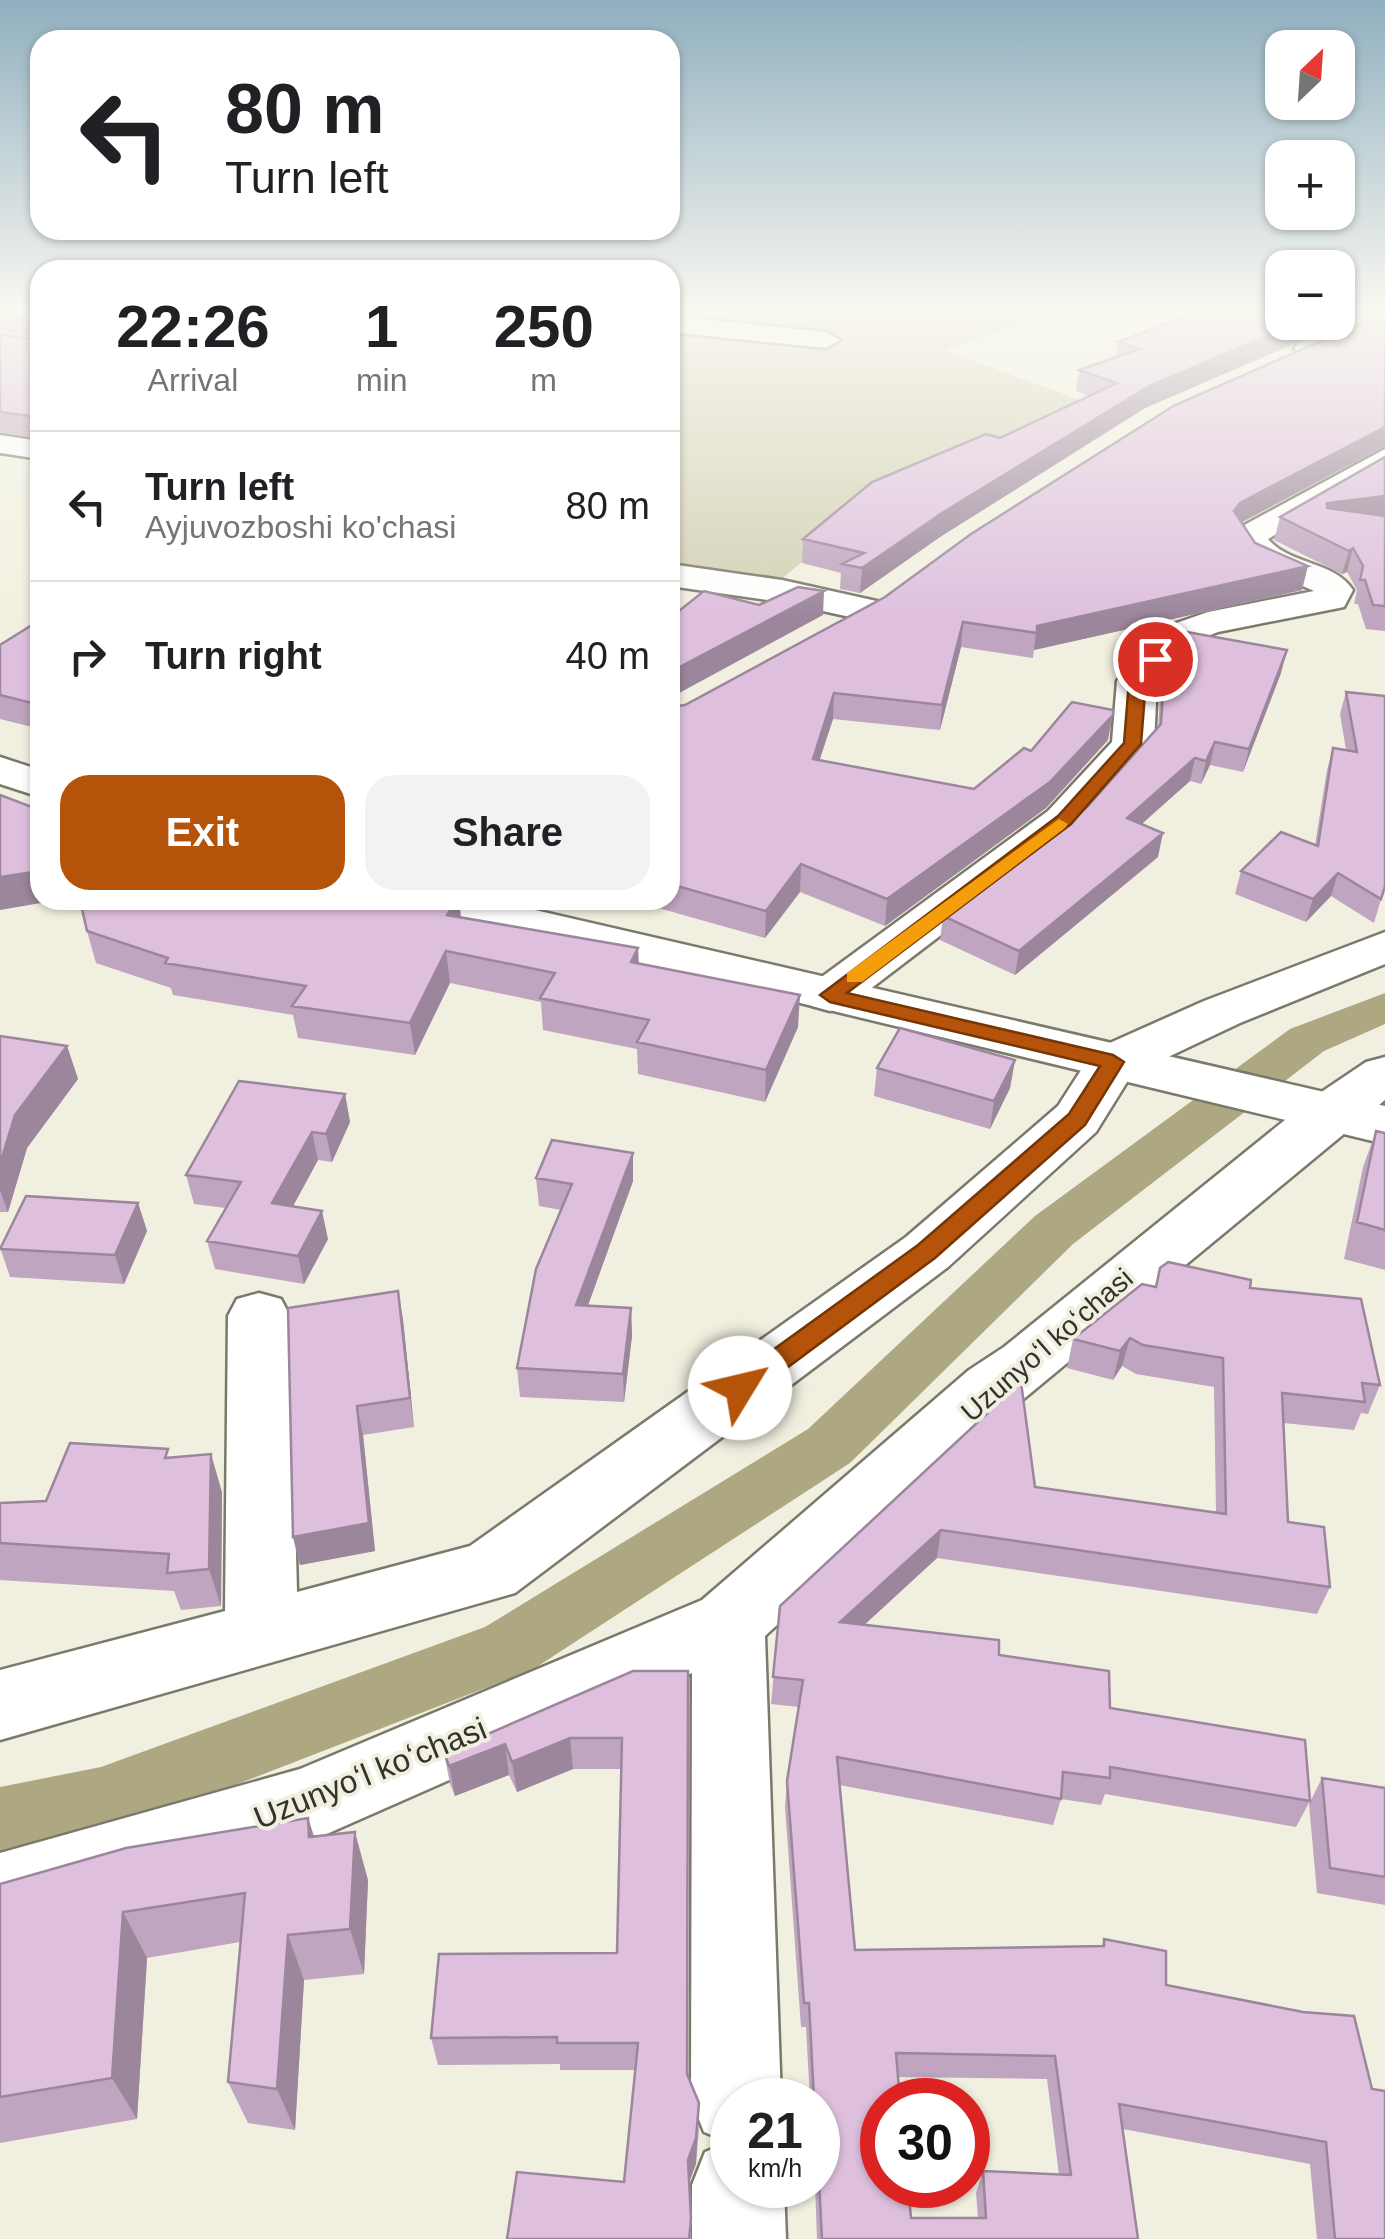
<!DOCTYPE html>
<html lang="en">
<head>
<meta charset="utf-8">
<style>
  :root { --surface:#fff; --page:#f2f2f2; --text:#202124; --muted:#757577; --line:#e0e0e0; --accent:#b45309 }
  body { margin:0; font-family:Arial,sans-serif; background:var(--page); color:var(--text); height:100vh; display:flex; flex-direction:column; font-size:38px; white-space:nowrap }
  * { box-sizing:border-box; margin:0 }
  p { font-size:32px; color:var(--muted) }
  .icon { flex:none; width:55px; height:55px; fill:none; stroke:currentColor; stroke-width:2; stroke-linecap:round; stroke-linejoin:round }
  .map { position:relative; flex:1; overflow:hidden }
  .sheet { position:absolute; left:30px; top:260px; width:650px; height:650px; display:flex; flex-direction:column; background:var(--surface); border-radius:30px; box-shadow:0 2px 8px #0004 }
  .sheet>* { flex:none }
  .hud { position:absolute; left:30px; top:30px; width:650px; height:210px; border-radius:30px; box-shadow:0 2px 8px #0004; background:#fff; color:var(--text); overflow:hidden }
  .needle { width:65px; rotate:25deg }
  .fabs { position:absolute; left:1265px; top:30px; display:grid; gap:20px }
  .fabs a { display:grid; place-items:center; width:90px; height:90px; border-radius:20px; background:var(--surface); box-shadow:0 2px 8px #0004; font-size:50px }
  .speed { position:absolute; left:710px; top:2078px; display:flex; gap:20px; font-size:50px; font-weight:700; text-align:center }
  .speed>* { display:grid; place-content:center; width:130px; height:130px; border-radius:50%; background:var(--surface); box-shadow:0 2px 8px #0004; line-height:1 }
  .speed small { font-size:25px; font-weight:400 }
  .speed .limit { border:15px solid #d22; background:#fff; color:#111 }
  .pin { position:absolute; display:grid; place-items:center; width:85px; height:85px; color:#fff; margin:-42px; border:5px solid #fff; border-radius:50%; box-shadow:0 2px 10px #0007 }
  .me { position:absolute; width:110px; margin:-55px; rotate:54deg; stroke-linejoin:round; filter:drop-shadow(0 0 8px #0008) }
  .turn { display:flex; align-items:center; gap:35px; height:210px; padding:0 30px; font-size:45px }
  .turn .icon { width:130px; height:130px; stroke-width:2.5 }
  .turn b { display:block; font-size:70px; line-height:85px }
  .eta { display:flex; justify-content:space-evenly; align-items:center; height:170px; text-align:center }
  .eta b { font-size:60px; font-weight:700; line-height:70px }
  .button { display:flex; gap:20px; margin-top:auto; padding:20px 30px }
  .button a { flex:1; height:115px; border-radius:30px; background:var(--accent); color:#fff; font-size:40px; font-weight:700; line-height:115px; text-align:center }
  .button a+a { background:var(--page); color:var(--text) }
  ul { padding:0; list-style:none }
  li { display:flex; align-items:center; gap:30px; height:150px; padding:0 30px; border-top:2px solid var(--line) }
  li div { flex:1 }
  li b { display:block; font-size:38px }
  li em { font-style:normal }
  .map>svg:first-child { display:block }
  .green { fill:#d4d1b5 }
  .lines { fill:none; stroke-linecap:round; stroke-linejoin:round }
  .canal { fill:#ada882; fill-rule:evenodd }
  .minor-casing { stroke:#7b796b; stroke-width:5 }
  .major-casing { stroke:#7b796b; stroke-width:5 }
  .minor { fill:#fff; fill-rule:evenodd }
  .major { fill:#fff; fill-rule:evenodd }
  .wall { fill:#bfa5bf; fill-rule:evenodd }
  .shaded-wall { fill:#9b869b }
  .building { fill:#dec0de; stroke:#9b869b; stroke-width:2.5; fill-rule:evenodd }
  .route { fill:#b45309; stroke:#753606; stroke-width:2.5 }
  .slow { fill:#f59e0b }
  .labels { text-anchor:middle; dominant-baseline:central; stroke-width:8; stroke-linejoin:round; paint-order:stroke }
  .street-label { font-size:28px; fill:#33332d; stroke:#f1f0e0 }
  .near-street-label { font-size:32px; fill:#33332d; stroke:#f1f0e0 }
</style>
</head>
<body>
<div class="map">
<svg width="1385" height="2239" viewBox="0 0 1385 2239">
  <rect width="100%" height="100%" fill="#f1f0e0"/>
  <path class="green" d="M670,307H1067L944,350L1110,411L884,494L773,586L670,573Z"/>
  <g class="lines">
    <path class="canal" d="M1385,993V1024L1324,1051L1073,1244L850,1463L532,1670L101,1837L0,1857V1787L101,1767L485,1627L808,1429L1035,1216L1290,1029Z"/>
    <defs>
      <path id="minor" d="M1385,309V327L1308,357L1294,349L1298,343Z
        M670,316L826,332L840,340L826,348L670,332Z
        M0,435L40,441V459L0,453Z
        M1385,449V471L1268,539C1291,566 1333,560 1353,590L1344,607L1218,632L1185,645L1157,682L1154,744L1080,829L848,1006L830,1011L812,1006L805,995L812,984L1048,811L1112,742L1117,681L1159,629L1208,612L1314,591L1251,563L1232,536L1237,529Z
        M670,564L782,580L881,602L886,610L881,618L868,621L782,602L670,586Z
        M1385,932V964L1240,1023L1132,1074L1096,1132L948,1267L515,1593L0,1740V1670L225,1611L228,1316L237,1299L259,1293L281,1299L290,1316L297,1592L470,1546L906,1237L1058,1106L1094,1050L1204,1001Z
        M1385,1057V1100L1015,1406L765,1636L781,2100H732V2185H784L786,2239H692V2185L705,2152L729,2142L704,2132L691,2100L692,1673L304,1844L0,1935V1853L300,1769L702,1600L969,1370L1004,1347L1311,1099L1366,1062Z"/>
      <path id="major" d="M0,757L40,770V797L0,784Z
        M407,900H492L1385,1106V1144L414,910Z"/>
    </defs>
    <use href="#minor" class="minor-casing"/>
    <use href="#major" class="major-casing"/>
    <use href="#minor" class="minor"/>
    <use href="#major" class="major"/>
  </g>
  <path class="wall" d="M0,307H40V438L0,432V334L35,340V338L0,331Z
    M1333,327L1145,408L940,537L860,593L840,589L841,573L802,563L803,539L1000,438L1089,396L1076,391L1079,370L1115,357L1118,342Z
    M1385,457V631L1366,629L1358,604H1354L1357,590L1347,572L1342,574L1274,540L1280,517Z
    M40,479V505L34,483Z
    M1241,522L1255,543L1302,590L1034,650L1033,658L961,647L940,730L833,719L819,761L974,789L1031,751L1108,740L1046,808L885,926L800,892L765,938L630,900H670V707L685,705Z
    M40,620V729L0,719V645Z
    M1165,661L1281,673L1243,772L1210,765L1201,784L1190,781L1142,824L1158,857L1015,975L940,940L943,916L1086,808L1158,727L1161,683Z
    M1346,692L1385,886L1374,923L1331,896L1306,922L1235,894L1241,871L1315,845L1327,770L1333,748L1346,750L1340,714Z
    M459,900L461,917L638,948L639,964L798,1027L765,1102L638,1074L637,1049L543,1030L541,1002L450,983L415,1055L298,1038L293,1015L173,995L171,988L96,963L87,931Z
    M0,1036L67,1046L78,1079L27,1148L8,1212H0Z
    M1015,1060L1010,1088L990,1129L874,1096L877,1068Z
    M345,1094L350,1122L332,1162L318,1160L293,1206L328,1239L304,1284L215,1269L207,1241L226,1208L194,1204L186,1175Z
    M1376,1131L1385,1133V1270L1344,1259L1363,1167Z
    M633,1153V1181L588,1305L631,1308L632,1336L624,1402L520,1397L517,1368L561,1210L539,1206L536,1178Z
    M138,1203L147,1231L124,1284L10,1277L0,1247Z
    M1155,1287L1250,1288L1380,1385L1368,1414L1361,1413L1354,1430L1283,1423L1288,1522L1330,1587L1317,1614L937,1558L864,1625L999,1655L1110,1708L1310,1801L1296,1827L1105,1794L1101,1805L1061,1799L1053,1825L839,1785L855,1950L1102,1946L1104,1939L1166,1985L1303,2012L1385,2239H1317L1310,2164L1123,2129L1138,2239H817L815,2185H818V2100H810L806,2027H801L785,1807L787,1781L799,1707L771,1704L780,1606L1035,1487L1216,1512L1214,1387L1136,1374L1122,1366L1113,1380L1067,1368L1073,1339ZM898,2077L1047,2079L1059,2175L983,2171L976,2193L978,2218H911Z
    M398,1291L403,1320L414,1427L363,1435L375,1551L300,1565L293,1537Z
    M171,1457L222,1492L221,1606L181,1610L174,1591L0,1580V1503L46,1501Z
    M633,1671L687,2074L699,2129L696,2164L689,2183L691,2239H507L624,2182L635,2070H560V2064L438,2065L431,2038L617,1953L621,1769H573L517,1792L509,1775L455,1796L450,1784L444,1753Z
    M1322,1778L1385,1788V1905L1317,1893L1309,1804Z
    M308,1818L314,1836L368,1880L364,1974L304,1980L295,2130L248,2123L228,2082L240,1942L147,1958L137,2119L0,2143V1884Z"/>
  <path class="shaded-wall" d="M1300,322H1334L1333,327L1145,408L940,537L860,593L862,568L942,513L1149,386Z
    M1385,427V446L1235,526L1234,511L1240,503Z
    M1385,496V518L1321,525L1327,503Z
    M1353,548L1347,572L1342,574L1349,551Z
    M1308,566L1302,590L1034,650L1037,626Z
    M824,591L823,615L670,698V672Z
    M963,622L961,647L940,730L942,705Z
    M1287,650L1281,673L1243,772L1249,749Z
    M834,693L833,719L811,786L813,759Z
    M1113,715L1108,740L1046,808L885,926L887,899Z
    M1215,742L1210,765L1201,784L1206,761Z
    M1195,758L1190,781L1122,841L1127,818Z
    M1163,833L1158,857L1015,975L1019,951Z
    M801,864L800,892L765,938L766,911Z
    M40,871V900H58L0,910V877Z
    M1338,873L1331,896L1306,922L1313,899Z
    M457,900H459L462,929L447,915Z
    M638,948L639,980L631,962Z
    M446,951L450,983L415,1055L410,1023Z
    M800,995L798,1027L765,1102L766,1070Z
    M67,1046L78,1079L27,1148L8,1212L0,1190V1164L15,1115Z
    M1015,1060L1010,1088L990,1129L994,1101Z
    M345,1094L350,1122L332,1162L326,1134Z
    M312,1132L318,1160L279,1232L272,1203Z
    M633,1153V1181L578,1333L576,1305Z
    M138,1203L147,1231L124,1284L115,1255Z
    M322,1211L328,1239L304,1284L298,1256Z
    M398,1291L403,1320L414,1427L410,1398Z
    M631,1308L632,1336L624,1402L623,1374Z
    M1130,1338L1122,1366L1113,1380L1120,1351Z
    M357,1406L363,1435L375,1551L300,1565L293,1537Z
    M211,1454L222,1492L221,1606L209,1569Z
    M941,1530L937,1558L837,1650L840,1622Z
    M570,1738L573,1769L517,1792L512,1762Z
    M505,1744L509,1775L455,1796L449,1766Z
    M308,1818L323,1866L309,1837Z
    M355,1832L368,1880L364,1974L350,1929Z
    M123,1912L147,1958L137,2119L112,2078Z
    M288,1935L304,1980L295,2130L277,2089Z
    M699,2103L696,2164L688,2185V2160Z"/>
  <path class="building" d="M0,307H40V416L38,417L0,412V334L35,340L39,320L0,312Z
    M1209,307H1282V322H1300L1149,386L942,513L862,568L842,564L864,553L803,539L872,482L986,434L1000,438L1117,383L1079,370L1140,349L1118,342Z
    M1374,318L1385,322V427L1240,503L1234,511L1255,543L1308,566L1037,626V633L963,622L942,705L834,693L813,759L974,789L1024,748L1031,751L1072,702L1113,710V715L1050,782L887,899L801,864L766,911L670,884V707L685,705L885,597L971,534L1175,405Z
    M1385,457V496L1327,503V508L1385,516V606L1373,605L1365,580H1360L1363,566L1353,548L1349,551L1280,517Z
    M798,587L824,591L670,672V618L704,591L759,605Z
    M40,620V705L0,695V645Z
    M1187,632L1287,650L1249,749L1215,742L1206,761L1195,758L1127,818L1163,833L1019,951L943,916L1086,808L1161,724L1165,661Z
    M1346,692L1385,696V886L1381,899L1338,873L1313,899L1241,871L1281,832L1318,846L1333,748L1357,752Z
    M0,795L40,810V871L0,877Z
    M80,900H457L447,915L638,948L631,962L800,995L766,1070L637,1042L649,1020L540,998L555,973L446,951L410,1023L292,1006L306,986L165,963L168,958L87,931Z
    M900,1028L1015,1060L994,1101L877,1068Z
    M0,1036L67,1046L15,1115L0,1164Z
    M239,1081L345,1094L326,1134L312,1132L272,1203L322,1211L298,1256L207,1241L241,1182L186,1175Z
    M1376,1131L1385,1133V1230L1357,1222Z
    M552,1140L633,1153L576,1305L631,1308L623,1374L517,1368L536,1269L572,1184L536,1178Z
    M26,1196L138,1203L115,1255L0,1249Z
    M1168,1262L1251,1280L1250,1288L1361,1299L1380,1385L1362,1383L1365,1402L1282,1393L1288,1522L1324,1527L1330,1587L941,1530L840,1622L999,1640V1655L1109,1671L1110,1708L1305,1740L1310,1801L1110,1767V1778L1063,1772L1061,1799L837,1757L855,1950L1104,1946V1939L1166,1951V1985L1303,2012L1354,2016L1372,2089L1385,2091V2239H1335L1326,2142L1119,2104L1138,2239H822L818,2161V2100H814L809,2003H804L787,1781L803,1680L773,1677L780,1606L1021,1382L1035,1487L1226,1514L1223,1358L1143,1345L1130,1338L1120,1351L1073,1339L1142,1284L1156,1287L1160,1268ZM896,2053L1055,2056L1071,2175L983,2171L986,2218H911L908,2185H882V2100H900Z
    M398,1291L410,1398L357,1406L369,1523L293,1537L288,1308Z
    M70,1443L168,1449L165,1458L211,1454L209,1569L167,1573L169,1554L0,1543V1503L46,1501Z
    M633,1671H688L687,2074L699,2103L696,2138L688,2160L691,2219L689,2239H507L517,2172L624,2182L638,2043H557V2037L431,2038L439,1954L617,1953L622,1738H570L512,1762L505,1744L449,1766L444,1753Z
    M1322,1778L1385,1788V1877L1330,1868Z
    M308,1818L309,1837L355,1832L350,1929L288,1935L277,2089L228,2082L245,1893L123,1912L112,2078L0,2097V1884L126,1848Z"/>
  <linearGradient id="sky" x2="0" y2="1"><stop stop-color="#90afbf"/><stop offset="0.5" stop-color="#f9f8f1"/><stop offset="1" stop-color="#f9f8f1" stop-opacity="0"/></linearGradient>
  <rect width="1385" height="620" fill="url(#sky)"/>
  <path class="route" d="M1149,656L1163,659L1146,681L1141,744L1071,824L847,993L1113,1055L1124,1062L1085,1125L935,1258L749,1396H730L726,1388L730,1381L918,1245L1069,1114L1100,1066L830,1002L820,995L1058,816L1124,743L1129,681Z"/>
  <path class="slow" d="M1059,819L1068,824L1065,828L862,982H847V973Z"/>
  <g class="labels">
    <g class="street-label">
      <text transform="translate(1047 1345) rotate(-41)">Uzunyoʻl koʻchasi</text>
    </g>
    <g class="near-street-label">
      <text transform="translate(370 1773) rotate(-22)">Uzunyoʻl koʻchasi</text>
    </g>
  </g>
</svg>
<div class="fabs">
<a><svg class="needle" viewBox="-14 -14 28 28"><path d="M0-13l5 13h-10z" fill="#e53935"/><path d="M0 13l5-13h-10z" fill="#757577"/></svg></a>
<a>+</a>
<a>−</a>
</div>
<div class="speed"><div>21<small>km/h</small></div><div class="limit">30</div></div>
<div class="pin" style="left:1155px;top:659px;background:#d93025"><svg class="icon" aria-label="arrive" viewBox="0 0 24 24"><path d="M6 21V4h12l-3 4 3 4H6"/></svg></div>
<svg class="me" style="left:740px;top:1388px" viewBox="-20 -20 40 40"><circle r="19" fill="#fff"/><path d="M0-13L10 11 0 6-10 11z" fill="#b45309"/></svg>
<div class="hud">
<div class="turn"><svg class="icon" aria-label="left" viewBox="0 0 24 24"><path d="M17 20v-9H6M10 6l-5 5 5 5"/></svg><div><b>80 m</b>Turn left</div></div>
</div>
<section class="sheet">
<div class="eta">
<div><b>22:26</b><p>Arrival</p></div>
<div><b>1</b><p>min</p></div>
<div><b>250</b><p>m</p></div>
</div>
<ul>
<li><svg class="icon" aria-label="left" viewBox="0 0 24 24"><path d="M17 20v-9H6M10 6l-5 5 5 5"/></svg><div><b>Turn left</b><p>Ayjuvozboshi ko'chasi</p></div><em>80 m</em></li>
<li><svg class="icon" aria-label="right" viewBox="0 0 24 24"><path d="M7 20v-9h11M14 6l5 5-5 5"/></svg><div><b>Turn right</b></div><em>40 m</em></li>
</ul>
<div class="button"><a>Exit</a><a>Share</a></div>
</section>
</div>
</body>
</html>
